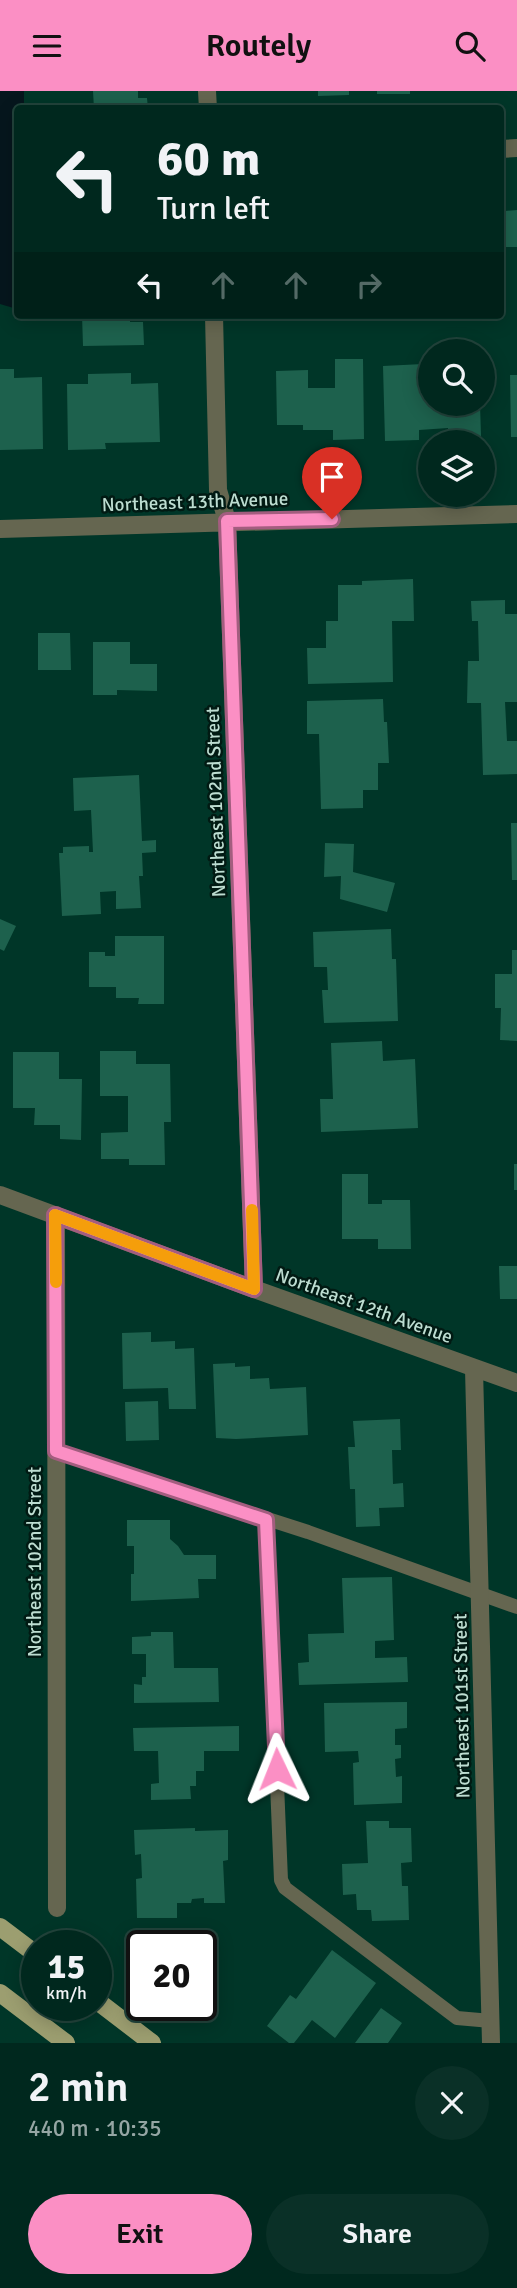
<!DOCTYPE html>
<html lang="en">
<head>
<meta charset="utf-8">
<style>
  :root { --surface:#00281e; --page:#0a3027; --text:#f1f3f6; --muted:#95a6a4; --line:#22443c; --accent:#fb8fc4 }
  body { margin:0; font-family:Signika,sans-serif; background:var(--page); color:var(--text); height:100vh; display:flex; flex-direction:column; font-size:26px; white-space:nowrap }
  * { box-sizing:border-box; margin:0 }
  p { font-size:23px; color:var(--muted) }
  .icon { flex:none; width:38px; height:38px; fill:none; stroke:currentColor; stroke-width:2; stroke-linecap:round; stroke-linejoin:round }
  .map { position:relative; height:1952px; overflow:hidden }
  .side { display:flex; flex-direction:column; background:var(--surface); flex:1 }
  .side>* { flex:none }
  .top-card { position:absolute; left:14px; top:14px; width:490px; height:214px; border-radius:7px; box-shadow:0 4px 18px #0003,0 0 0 2px var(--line); background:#00281e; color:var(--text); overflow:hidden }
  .fabs { position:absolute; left:418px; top:248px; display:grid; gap:14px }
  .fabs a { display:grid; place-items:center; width:77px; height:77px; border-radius:50%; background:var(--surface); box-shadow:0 4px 18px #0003,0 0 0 2px var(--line); font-size:35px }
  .speed { position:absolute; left:21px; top:1839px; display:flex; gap:14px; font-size:35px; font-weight:700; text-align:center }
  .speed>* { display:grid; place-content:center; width:91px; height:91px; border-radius:50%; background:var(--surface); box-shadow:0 4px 18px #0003,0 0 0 2px var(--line); line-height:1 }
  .speed small { font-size:18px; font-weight:400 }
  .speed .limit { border:4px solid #111; border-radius:10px; background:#fff; color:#111 }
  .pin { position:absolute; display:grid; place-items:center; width:60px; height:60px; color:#fff; margin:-72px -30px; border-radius:50% 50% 50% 0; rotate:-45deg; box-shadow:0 0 7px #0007 }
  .pin .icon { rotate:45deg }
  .me { position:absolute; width:77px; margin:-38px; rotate:358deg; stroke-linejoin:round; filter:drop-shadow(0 0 5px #0008) }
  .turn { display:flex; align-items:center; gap:24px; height:147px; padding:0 28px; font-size:32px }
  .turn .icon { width:91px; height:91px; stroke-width:2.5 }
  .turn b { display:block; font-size:49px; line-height:60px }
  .lanes { display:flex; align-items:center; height:66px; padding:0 28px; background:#0003; justify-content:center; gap:35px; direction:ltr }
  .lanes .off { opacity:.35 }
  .round { display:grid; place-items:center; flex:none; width:74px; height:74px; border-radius:37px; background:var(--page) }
  .summary { display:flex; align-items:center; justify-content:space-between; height:119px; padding:0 28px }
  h1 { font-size:42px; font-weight:600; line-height:52px }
  .cta { display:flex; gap:14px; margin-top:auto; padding:14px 28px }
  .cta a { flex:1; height:80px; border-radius:42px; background:var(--accent); color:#111; font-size:28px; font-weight:600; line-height:80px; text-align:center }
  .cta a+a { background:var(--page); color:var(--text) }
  header { display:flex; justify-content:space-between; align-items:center; height:91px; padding:0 28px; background:var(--accent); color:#111; font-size:32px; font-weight:600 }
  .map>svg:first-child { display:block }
  .water { fill:#06161d }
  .building { fill:#1d614d }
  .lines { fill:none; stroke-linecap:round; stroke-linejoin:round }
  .service { stroke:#656650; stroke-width:14 }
  .minor { stroke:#656650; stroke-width:18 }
  .primary { stroke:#9c9e70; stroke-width:18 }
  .route-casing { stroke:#a35d7f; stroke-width:18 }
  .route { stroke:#fb8fc4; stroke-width:12 }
  .slow { stroke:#f59e0b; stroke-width:12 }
  .labels { text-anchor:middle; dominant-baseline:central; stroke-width:5; stroke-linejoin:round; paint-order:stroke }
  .street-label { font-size:19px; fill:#bdddd1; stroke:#011a13 }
</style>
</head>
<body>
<header><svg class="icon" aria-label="menu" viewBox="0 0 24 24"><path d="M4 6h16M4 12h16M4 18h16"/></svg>Routely<svg class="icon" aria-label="search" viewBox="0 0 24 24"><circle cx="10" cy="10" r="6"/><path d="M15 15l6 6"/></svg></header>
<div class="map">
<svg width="517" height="1952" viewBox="0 0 517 1952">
  <rect width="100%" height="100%" fill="#003628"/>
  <path class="water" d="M0,0H24V17L18,18L17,218L0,213Z"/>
  <path class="building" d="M93,0H138V7H147L148,18H94Z
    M318,0H349V4L318,5Z
    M377,0H410V3H377Z
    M517,119V156H506L505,120Z
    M82,224H130V231H143L144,254L83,255Z
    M335,268H363L364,348L333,349V339H303V334H277L276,280L308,279V297H335Z
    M423,273V290H430V313H480L481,345L448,346V337L419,339V349L385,350L383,275Z
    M0,278H14V287L42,286L43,358L0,359Z
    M131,282V293L158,292L160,351L105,352L106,358L68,359L67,293H88V283Z
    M510,284H517V346H511Z
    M413,488L414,530H392L393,591L308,593L307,557H326V530H338V494H362V490Z
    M505,509V523H517V611H505L507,650H517V683L483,684L481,612H467L468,570H479L478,530H472L471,510Z
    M38,542H70L71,579H38Z
    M93,551H130V573H157V600L117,599V604H93Z
    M383,608L384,631H387L389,672H378V699H363V717L321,718L319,643H307V610Z
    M139,684L142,750L156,749V761L142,762L143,785H139L141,817L116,818V800L100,801L101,823L62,825L59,762H63V756L89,755V761H93L91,719L74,720L73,687Z
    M511,732H517V789H512Z
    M325,752L354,753L353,781L395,792L387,821L340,808L341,785L324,786Z
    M0,828L16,835L4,860L0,858Z
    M391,838L392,868H396L398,930L324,932L322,899H328L327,876H314L313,841Z
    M115,845H164V913H138L139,907H116V896H89V861H105V865H115Z
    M512,859H517V950L500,949L501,917H495V883H512Z
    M382,950L383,970L415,968L418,1037L321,1041L320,1008H333L331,952Z
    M100,960H136V973H170L171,1031H164L165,1074H129V1068H101V1042L128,1041V1005H100Z
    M13,961H59V988H82L81,1049L60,1048V1034H34L35,1017H13Z
    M514,1073H517V1099H514Z
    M342,1083H368V1113H382V1109H410L411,1158H378V1148H342Z
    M499,1175H517V1208H500Z
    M151,1241V1251L175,1250V1258L194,1257L196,1318H169L168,1297L123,1298L122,1242Z
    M235,1272V1276L250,1275V1288L269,1287L270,1298L306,1296L308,1344L236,1348L216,1347L213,1273Z
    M158,1310L159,1349L126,1350L125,1311Z
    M400,1328L401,1359H392L393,1393L403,1392L404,1416L379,1417L380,1435L356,1436L355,1398H350L348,1356H355L353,1330Z
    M127,1429H170V1448L178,1455L184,1464H216V1488H198L199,1507L131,1510V1483H134V1455H127Z
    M392,1486L394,1549L375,1550V1567L407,1566L408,1591L299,1594L298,1572L309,1571L308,1543L344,1542L342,1487Z
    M151,1541H173L174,1577H218L219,1611L134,1612V1593L142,1594V1586H146V1563H132V1546L151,1545Z
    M407,1611V1637L395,1638V1654H401V1667L395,1668L396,1686L402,1685V1712L354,1714L353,1672L359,1671L358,1660L325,1661L324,1612Z
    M239,1635V1660H204V1680H196V1695H190L191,1708L151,1709V1693L159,1692L158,1660H134L133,1637Z
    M366,1730H389V1737H411L412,1771L401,1772L402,1795H408L409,1829L372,1830L371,1819H357L356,1803L343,1804L342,1773L368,1772Z
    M195,1737V1740L228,1739V1769L223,1770L225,1812H204V1807L192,1808L191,1812H177V1827H137L136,1788L142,1787L141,1763L135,1764L134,1739Z
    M332,1859L376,1892L335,1947L312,1929L294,1952H289L267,1935L290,1904L296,1908Z
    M381,1917L402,1932L388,1952H355Z"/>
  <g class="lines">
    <path class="service" d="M56,1360L308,1441L517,1516
      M266,1429L281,1789L285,1797L457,1927L491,1930"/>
    <path class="minor" d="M207,0L208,18
      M500,58L517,57
      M214,224L218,399L227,430L254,1198
      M0,438L517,423
      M0,1104L254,1198L517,1292
      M56,1124L57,1817
      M474,1278L491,1952"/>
    <path class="primary" d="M0,1836L37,1864
      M0,1902L66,1952
      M96,1909L152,1952"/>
  </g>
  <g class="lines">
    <defs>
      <path id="route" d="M277,1678L266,1429L56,1360L55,1124L254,1198L227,430L332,428"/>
    </defs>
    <use href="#route" class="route-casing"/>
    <use href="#route" class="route"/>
    <path class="slow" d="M56,1191L55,1124L254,1198L252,1119"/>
  </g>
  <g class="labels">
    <g class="street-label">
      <text transform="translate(195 411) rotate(-2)">Northeast 13th Avenue</text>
      <text transform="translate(216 711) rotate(-92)">Northeast 102nd Street</text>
      <text transform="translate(364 1215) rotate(20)">Northeast 12th Avenue</text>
      <text transform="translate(35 1471) rotate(-90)">Northeast 102nd Street</text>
      <text transform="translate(462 1615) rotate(-91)">Northeast 101st Street</text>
    </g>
  </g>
</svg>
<div class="fabs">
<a><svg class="icon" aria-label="search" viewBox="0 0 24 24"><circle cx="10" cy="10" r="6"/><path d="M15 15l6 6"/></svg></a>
<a><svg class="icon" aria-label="layers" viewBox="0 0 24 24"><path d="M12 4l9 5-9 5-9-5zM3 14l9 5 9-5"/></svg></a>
</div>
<div class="speed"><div>15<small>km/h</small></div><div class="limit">20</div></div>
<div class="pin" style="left:332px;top:428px;background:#d93025"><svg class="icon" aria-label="arrive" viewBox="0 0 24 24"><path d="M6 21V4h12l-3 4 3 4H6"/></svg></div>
<svg class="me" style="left:277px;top:1678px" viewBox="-20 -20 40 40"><path d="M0-17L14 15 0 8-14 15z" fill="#fb8fc4" stroke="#fff" stroke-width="4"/></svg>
<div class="top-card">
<div class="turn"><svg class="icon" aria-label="left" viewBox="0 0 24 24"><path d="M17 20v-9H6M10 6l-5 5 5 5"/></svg><div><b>60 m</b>Turn left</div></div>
<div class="lanes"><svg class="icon" aria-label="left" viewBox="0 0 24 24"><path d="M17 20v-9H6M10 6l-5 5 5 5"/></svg><svg class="icon off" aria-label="ahead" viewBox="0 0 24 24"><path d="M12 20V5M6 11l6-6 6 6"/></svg><svg class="icon off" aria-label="ahead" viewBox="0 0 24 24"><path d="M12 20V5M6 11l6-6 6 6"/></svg><svg class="icon off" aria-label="right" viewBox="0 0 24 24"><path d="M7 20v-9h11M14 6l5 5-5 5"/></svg></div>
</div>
</div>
<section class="side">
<div class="summary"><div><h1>2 min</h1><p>440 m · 10:35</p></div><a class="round"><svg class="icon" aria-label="close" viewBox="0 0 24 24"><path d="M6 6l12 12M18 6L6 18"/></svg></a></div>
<div class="cta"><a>Exit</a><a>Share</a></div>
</section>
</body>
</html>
